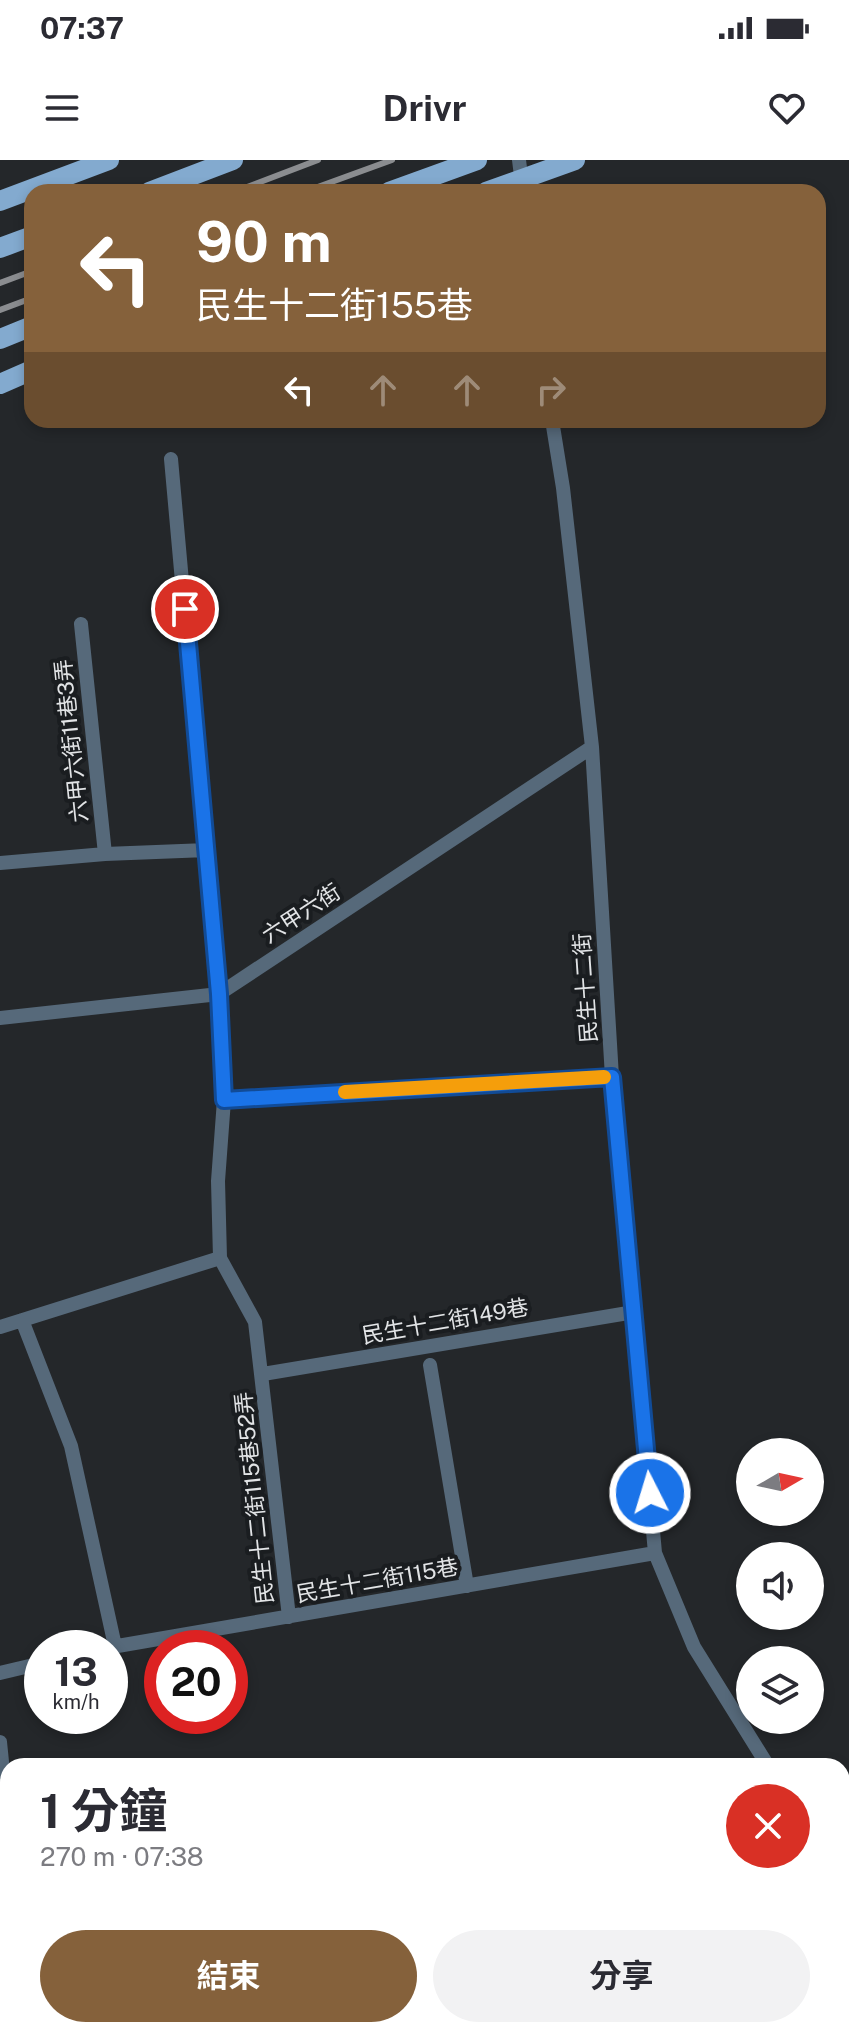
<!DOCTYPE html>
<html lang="zh-TW">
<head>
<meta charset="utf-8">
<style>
  :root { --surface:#fff; --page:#f2f2f3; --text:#2b2b33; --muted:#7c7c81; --accent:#85613b }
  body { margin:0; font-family:"Public Sans","Noto Sans TC",sans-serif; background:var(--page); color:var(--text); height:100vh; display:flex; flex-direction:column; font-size:30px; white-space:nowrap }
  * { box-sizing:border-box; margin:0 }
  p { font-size:26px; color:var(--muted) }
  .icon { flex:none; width:44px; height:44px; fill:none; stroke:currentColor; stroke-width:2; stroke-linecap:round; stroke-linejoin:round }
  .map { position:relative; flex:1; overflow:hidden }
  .details { position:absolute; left:0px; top:1598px; width:850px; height:280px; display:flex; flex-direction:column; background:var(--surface); border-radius:24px 24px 0 0; box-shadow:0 4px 12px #0003 }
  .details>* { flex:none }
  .top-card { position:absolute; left:24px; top:24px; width:802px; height:244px; border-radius:24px; box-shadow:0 4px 12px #0003; background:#85613b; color:#fff; overflow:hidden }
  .needle { width:52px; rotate:81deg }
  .buttons { position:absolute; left:736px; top:1278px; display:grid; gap:16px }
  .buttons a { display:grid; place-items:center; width:88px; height:88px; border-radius:50%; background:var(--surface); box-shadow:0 4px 12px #0003; font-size:40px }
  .speed { position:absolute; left:24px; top:1470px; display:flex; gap:16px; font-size:40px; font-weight:700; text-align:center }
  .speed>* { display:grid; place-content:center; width:104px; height:104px; border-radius:50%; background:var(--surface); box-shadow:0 4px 12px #0003; line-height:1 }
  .speed small { font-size:20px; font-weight:400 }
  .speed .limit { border:12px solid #d22; background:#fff; color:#111 }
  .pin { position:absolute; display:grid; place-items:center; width:68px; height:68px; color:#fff; margin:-34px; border:4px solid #fff; border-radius:50%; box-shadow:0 2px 8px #0007 }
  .me { position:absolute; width:88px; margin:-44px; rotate:355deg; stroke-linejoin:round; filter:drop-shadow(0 0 6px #0008) }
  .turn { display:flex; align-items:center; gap:28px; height:168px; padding:0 40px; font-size:36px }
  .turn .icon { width:104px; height:104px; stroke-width:2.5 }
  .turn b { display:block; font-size:56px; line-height:68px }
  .lanes { display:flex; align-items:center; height:76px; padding:0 40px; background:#0003; justify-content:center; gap:40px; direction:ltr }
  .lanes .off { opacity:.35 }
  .round { display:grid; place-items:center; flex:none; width:84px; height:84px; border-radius:42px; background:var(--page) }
  .headline { display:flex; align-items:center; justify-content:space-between; height:136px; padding:0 40px }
  h1 { font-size:48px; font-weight:700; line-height:60px }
  .cta { display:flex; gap:16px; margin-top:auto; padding:16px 40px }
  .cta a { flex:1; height:92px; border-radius:48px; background:var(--accent); color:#fff; font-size:32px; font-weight:700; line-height:92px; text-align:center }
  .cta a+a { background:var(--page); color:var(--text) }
  .status { display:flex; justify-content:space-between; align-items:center; height:56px; padding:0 40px; background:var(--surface); direction:ltr }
  .status svg { height:22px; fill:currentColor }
  header { display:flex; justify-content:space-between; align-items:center; height:104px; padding:0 40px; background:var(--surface); font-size:36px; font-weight:700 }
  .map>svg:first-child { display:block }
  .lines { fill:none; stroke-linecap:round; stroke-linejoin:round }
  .lane { stroke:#56697a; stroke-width:14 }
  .primary { stroke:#83aacf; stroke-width:20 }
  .rail { stroke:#8b8d90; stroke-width:6 }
  .route-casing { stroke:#114b97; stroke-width:20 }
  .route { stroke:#1a73e8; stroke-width:14 }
  .slow { stroke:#f59e0b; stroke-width:14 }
  .labels { text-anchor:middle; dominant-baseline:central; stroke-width:8; stroke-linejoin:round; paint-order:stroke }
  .street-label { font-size:22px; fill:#e2e4e6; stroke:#1a1d20 }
</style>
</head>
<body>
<div class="status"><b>07:37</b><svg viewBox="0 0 49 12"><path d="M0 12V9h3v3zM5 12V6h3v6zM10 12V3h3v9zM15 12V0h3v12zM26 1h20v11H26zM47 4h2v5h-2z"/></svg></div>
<header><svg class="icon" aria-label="menu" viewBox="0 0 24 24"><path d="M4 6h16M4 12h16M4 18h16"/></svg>Drivr<svg class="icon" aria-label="heart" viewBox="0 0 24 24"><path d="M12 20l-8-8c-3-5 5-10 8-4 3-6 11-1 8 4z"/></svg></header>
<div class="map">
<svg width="849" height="1878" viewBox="0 0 849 1878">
  <rect width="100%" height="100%" fill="#24272a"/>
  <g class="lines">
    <path class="lane" d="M519,0L523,32
      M552,260L563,328L592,587L612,917L655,1393L694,1487L768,1606
      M171,299L219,834L224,940L218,1021L220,1098L255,1162L289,1457
      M81,464L105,694
      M0,703L105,694L207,690
      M0,858L219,834L592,587
      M224,940L612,917
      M22,1160L71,1286L115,1486
      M0,1167L220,1098
      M430,1205L467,1426
      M263,1214L634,1152
      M106,1488L655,1393
      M0,1513L42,1503
      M0,1582L8,1661
      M842,1732L849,1745
      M842,1804L849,1801
      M29,1870L30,1878
      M531,1878L572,1870"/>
    <path class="primary" d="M149,32L233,0
      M389,32L477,0
      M486,32L575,0
      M0,41L109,0
      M0,88L32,76
      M0,179L32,166
      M0,224L32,210"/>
    <path class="rail" d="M234,32L318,0
      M304,32L392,0
      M0,123L32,111
      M0,150L32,138"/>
  </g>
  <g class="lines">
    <defs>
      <path id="route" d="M185,449L219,834L224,940L612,917L650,1333"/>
    </defs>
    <use href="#route" class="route-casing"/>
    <use href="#route" class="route"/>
    <path class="slow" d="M345,932L604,917"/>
  </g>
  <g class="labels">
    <g class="street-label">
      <text transform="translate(71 581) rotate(-96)">六甲六街11巷3弄</text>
      <text transform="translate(301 753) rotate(-33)">六甲六街</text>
      <text transform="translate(585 828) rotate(-94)">民生十二街</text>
      <text transform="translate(445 1161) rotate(-10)">民生十二街149巷</text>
      <text transform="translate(254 1338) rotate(-96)">民生十二街115巷52弄</text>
      <text transform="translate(377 1420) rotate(-10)">民生十二街115巷</text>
    </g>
  </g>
</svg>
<div class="buttons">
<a><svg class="needle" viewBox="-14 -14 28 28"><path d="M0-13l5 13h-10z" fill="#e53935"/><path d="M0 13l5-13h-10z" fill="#7c7c81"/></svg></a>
<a><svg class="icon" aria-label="sound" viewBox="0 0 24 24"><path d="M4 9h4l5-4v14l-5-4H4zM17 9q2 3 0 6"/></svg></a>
<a><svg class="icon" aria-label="layers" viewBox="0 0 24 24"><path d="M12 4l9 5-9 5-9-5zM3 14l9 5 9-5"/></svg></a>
</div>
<div class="speed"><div>13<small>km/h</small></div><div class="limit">20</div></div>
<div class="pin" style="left:185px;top:449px;background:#d93025"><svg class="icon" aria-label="arrive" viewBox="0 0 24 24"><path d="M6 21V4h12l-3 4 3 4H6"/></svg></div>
<svg class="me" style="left:650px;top:1333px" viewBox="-20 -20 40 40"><circle r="17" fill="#1a73e8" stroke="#fff" stroke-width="3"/><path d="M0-11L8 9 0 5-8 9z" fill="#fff"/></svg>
<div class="top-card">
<div class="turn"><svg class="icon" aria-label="left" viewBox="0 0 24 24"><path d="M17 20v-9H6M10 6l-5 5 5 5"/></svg><div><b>90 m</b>民生十二街155巷</div></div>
<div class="lanes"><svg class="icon" aria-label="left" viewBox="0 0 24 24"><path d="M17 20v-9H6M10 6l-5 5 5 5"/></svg><svg class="icon off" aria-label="ahead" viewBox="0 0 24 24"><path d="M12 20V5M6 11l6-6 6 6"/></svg><svg class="icon off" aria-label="ahead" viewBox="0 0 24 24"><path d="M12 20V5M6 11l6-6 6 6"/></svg><svg class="icon off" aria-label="right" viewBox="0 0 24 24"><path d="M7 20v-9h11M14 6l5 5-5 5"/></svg></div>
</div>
<section class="details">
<div class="headline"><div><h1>1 分鐘</h1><p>270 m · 07:38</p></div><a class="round" style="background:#d93025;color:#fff"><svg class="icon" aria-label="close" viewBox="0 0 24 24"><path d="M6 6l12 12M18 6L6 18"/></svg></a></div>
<div class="cta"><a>結束</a><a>分享</a></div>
</section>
</div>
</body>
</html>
